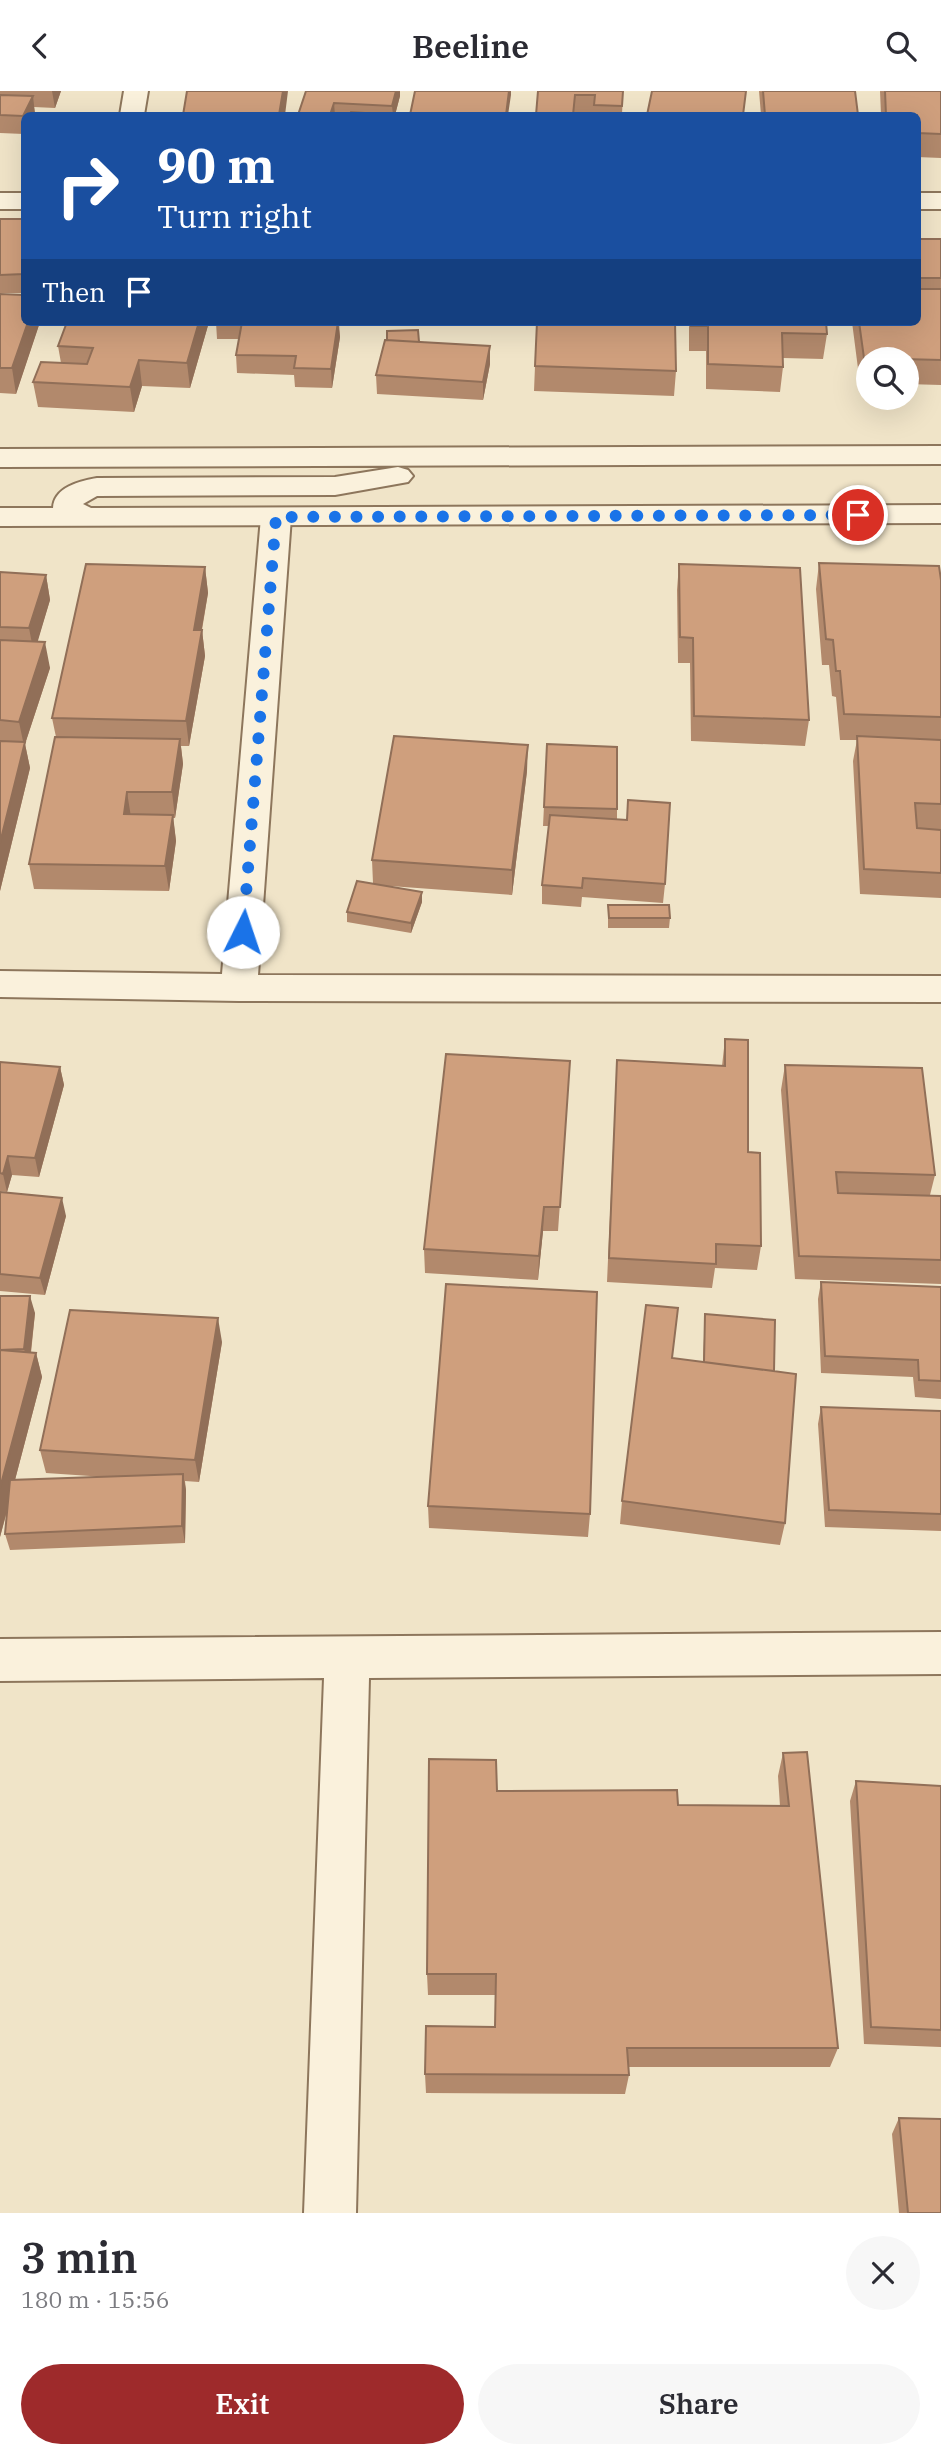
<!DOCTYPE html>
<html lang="en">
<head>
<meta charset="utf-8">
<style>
  :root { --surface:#fff; --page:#f7f7f7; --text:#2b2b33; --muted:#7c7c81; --accent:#9e2a2b }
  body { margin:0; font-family:"IBM Plex Serif",serif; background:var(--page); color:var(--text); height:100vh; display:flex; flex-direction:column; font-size:26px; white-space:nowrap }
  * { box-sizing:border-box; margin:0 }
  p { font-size:23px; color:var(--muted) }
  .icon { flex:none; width:38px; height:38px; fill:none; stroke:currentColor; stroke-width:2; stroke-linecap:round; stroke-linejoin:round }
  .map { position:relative; height:2122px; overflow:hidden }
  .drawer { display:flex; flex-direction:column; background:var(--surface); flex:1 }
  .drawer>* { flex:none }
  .guide { position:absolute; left:21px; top:21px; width:900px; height:214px; border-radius:10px; box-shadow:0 7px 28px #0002; background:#1a4fa0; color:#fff; overflow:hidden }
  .fabs { position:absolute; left:856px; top:256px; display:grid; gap:14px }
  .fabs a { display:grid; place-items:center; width:63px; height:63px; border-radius:50%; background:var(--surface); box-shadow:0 7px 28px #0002; font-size:35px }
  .pin { position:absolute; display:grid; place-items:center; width:60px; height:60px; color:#fff; margin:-30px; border:4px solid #fff; border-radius:50%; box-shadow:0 2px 7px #0007 }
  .me { position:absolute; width:77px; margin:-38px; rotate:4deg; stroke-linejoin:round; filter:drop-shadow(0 0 5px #0008) }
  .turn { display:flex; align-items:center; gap:24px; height:147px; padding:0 21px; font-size:32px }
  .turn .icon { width:91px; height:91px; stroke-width:2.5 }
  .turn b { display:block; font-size:49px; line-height:60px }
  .then { display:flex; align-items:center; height:66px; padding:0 21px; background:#0003; gap:14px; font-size:26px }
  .round { display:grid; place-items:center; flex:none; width:74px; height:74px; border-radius:37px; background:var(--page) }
  .head { display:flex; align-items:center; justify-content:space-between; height:119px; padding:0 21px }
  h1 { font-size:42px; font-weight:600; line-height:52px }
  .cta { display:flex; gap:14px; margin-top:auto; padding:14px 21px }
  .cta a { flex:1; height:80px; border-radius:42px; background:var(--accent); color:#fff; font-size:28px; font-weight:600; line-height:80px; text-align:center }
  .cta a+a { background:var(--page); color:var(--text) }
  header { display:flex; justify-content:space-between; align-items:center; height:91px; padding:0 21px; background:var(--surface); font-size:32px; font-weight:600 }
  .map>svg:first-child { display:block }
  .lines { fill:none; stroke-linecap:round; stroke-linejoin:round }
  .minor-casing { stroke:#8d765c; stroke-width:4 }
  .tertiary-casing { stroke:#8d765c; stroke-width:4 }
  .minor { fill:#faf1dc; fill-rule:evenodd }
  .tertiary { fill:#faf1dc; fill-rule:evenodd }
  .wall { fill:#b2896c }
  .shaded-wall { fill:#916f58 }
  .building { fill:#cf9f7d; stroke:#916f58; stroke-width:2 }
  .route { stroke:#1a73e8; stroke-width:12; stroke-dasharray:0 21.6 }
</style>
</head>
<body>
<header><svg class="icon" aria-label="back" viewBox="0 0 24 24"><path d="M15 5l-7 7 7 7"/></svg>Beeline<svg class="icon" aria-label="search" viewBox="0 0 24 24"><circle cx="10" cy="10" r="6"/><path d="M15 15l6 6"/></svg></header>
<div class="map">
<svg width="941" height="2122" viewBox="0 0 941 2122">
  <rect width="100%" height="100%" fill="#f0e4c8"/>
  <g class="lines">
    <defs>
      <path id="minor" d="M124,0H148L144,24H120Z
        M0,102H24V118H0Z
        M917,102H941V118H917Z
        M276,417L287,420L291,426L258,884L941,885V911L239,910L0,906V880L222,883L261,426L265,420Z
        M941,1541V1583L369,1587L356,2122H304L324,1587L0,1590V1548Z"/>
      <path id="tertiary" d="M941,355V373L0,376V358Z
        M398,376L408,379L413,385L408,391L335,404L97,405L83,413L91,417L941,414V432L0,435V417H53C54,396 80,390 97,387L335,386Z"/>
    </defs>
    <use href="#minor" class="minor-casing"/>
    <use href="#tertiary" class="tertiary-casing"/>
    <use href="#minor" class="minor"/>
    <use href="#tertiary" class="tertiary"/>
  </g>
  <path class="wall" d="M0,0H61L55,17L34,16L35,23L24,24V43L0,42Z
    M306,0H400V5L395,24H298Z
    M538,0H623L622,24H594V22H574Z
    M759,0H855L858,24H761Z
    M880,0H941V67L917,66V24H881Z
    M0,128H24V202H0Z
    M917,148H941V294L906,293V268H868V293H860L852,231H917Z
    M0,203L24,231H40L16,303L0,302Z
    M67,231H209L190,297L142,295L134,321L38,316L33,291L61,272L58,255Z
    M216,231H339L340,246L332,297L295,296L294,284L237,282L236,264L239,248H217Z
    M689,231H826L827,243L823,268L783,267V276L780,301L706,298V260H689Z
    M419,251L490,273L483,309L377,303L376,284Z
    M535,275L676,280L674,305L534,300Z
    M819,472L941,489V807L860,803L853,670L857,649H840L836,606L832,605L829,574H822L816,498Z
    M679,473L809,629L805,655L691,650L690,572H678L677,499Z
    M205,476L208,502L202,539L205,565L189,655H181L183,673L175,727H173L176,750L169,800L34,798L29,773L56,646L52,627Z
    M0,481L46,484L50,509L37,551L50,577L25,653L30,677L0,800Z
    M547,653L617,718V729L665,793L663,812L582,806L581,816L542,813V794L549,735H543Z
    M527,680L512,804L390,795L422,811L411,842L347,831V821L373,792L372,769Z
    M608,814L670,827L669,837H608Z
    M725,948L748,1061L761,1155L757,1179L715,1177L712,1197L607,1191L617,969L722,975Z
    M570,970L558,1140H543L538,1189L425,1182L424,1158Z
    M0,971L60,976L64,994L39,1086L12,1084L7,1101L0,1100Z
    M785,974L935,1084L930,1104L941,1105V1193L795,1188L781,999Z
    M0,1101L66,1125L45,1204L0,1200Z
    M821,1191L941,1196V1308L915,1306L913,1286L821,1282L818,1208Z
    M0,1205L35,1222L31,1262H36L42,1286L15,1389L105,1386L46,1382L40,1359L222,1251L199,1391L185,1390L186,1399L185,1452L10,1459L5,1443L8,1417L0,1446Z
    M705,1223L774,1280L785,1432L780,1454L620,1433L622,1410L672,1267L703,1271Z
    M821,1316L941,1320V1440L825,1436L818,1333Z
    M428,1415L590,1423L588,1446L429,1437Z
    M783,1662L838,1957L830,1976H628L629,1984L625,2003L426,2002L425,1983L495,1936V1904H428L427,1883L497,1700L678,1714L780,1715L778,1685Z
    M856,1690L941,1695V1956L864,1953L850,1710Z
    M899,2027L941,2122H899L892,2043Z"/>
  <path class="shaded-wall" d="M52,0H61L55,17Z
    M283,0H288L285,24H279Z
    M396,0H400V5L395,24H393L392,15Z
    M509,0H511V4L508,24H506Z
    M33,5L35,23V24H24V33L23,25Z
    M334,12L335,24H330Z
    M28,231H40L16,303L12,277Z
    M199,231H209L190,297L187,272Z
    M338,231L340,246L332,297L331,278Z
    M490,255V273L483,309V291Z
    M139,269L142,295L134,321L130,296Z
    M205,476L208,502L197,565L194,539Z
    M46,484L50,509L34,563L29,537Z
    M202,539L205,565L189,655L186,630Z
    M45,551L50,577L25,653L30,677L0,800V752L24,655L19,631Z
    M180,648L183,673L175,727L172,701Z
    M528,654L527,680L512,804V779Z
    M127,701L131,726L124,723Z
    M173,724L176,750L169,800L165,775Z
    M422,801V811L411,842V832Z
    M60,976L64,994L39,1086L35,1067Z
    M8,1065L12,1084L7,1101L3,1083Z
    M62,1107L66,1125L45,1204L40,1187Z
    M544,1116L543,1140L538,1189L539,1165Z
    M30,1205L35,1222L29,1276L24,1258Z
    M218,1227L222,1251L199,1391L195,1369Z
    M36,1262L42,1286L0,1446V1397Z
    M183,1383L186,1399L185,1452L182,1435Z"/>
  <path class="building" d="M187,0H283L279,24H183Z
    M306,0H396L392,15L334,12L330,24H298Z
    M415,0H509L506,24H410Z
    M538,0H623L622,15L594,14L595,4H575L573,24H536Z
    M652,0H746L743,24H647Z
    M763,0H855L858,24H765Z
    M885,0H941V43L917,42V24H886Z
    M0,4L33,5L23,25L0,24Z
    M351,21L393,24H350Z
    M0,128H24V183L0,184Z
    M917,148H941V187H917Z
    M917,198H941V269L864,267L859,231H917Z
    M0,203L24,204V231H28L12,277H0Z
    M67,231H199L187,272L139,269L130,296L33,291L41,271L87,273L93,257L58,255Z
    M242,231H338L331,278L294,277L296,265L236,264Z
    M537,231H675L676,280L535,275Z
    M691,231H826L827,243L782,242L783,276L708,273V235H691Z
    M418,239L419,251L387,249V240Z
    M385,249L490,255L483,291L376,284Z
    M819,472L939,475L941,489V626L844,623L840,580H836L833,549L826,548Z
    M86,473L205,476L194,539H202L186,630L52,627Z
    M679,473L800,477L809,629L694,625L693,547L680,546Z
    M0,481L46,484L29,537L0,536Z
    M0,549L45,551L19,631L0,629Z
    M394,645L528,654L512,779L372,769Z
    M857,645L941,649V713L915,712L917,737L941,739V782L864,778Z
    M55,646L180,648L172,701H127L124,723L173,724L165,775L29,773Z
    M0,650L25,651L0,752Z
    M547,653L617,656V718L544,716Z
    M628,709L670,712L665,793L583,787L582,797L542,794L550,724L627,729Z
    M357,790L422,801L411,832L347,821Z
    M608,814H669L670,827H609Z
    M725,948L748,949V1061L760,1062L761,1155L716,1153V1173L609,1167L617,969L725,975Z
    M446,963L570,970L560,1116H544L539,1165L424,1158Z
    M0,971L60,976L35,1067L8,1065L3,1083L0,1082Z
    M785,974L922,977L935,1084L836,1081L838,1102L941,1105V1169L799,1165Z
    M0,1101L62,1107L40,1187L0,1183Z
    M821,1191L941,1196V1290L919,1289L918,1269L825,1265Z
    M446,1193L597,1201L590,1423L428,1415Z
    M0,1205H30L24,1258L0,1259Z
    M646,1214L678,1217L672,1267L796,1283L785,1432L622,1410Z
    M70,1219L218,1227L195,1369L40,1359Z
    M705,1223L775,1229L774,1280L704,1271Z
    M0,1259L36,1262L0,1397Z
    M821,1316L941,1320V1423L829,1419Z
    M183,1383L182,1435L5,1443L10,1389Z
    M807,1661L838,1957H627L629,1984L425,1983L426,1935L495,1936L496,1883H427L429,1668L496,1669L497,1700L677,1699L678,1714L789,1715L783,1662Z
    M856,1690L941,1695V1939L871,1936Z
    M899,2027L941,2028V2122H908Z"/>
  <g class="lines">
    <path class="route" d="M243,841L276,426L858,424"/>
  </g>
</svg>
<div class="fabs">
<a><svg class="icon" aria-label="search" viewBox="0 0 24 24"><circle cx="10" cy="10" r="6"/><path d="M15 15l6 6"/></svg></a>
</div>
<div class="pin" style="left:858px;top:424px;background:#d93025"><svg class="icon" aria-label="arrive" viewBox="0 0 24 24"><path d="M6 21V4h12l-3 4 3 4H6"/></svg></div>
<svg class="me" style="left:243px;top:841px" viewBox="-20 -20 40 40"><circle r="19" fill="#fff"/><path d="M0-13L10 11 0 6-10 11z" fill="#1a73e8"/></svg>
<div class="guide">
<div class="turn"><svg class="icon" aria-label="right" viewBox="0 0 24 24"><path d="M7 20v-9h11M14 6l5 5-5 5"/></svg><div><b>90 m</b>Turn right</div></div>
<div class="then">Then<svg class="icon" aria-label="arrive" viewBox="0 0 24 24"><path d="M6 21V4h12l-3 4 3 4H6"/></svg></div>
</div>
</div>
<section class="drawer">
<div class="head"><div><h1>3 min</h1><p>180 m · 15:56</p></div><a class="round"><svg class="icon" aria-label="close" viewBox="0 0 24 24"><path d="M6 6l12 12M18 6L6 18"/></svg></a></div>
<div class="cta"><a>Exit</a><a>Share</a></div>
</section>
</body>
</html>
